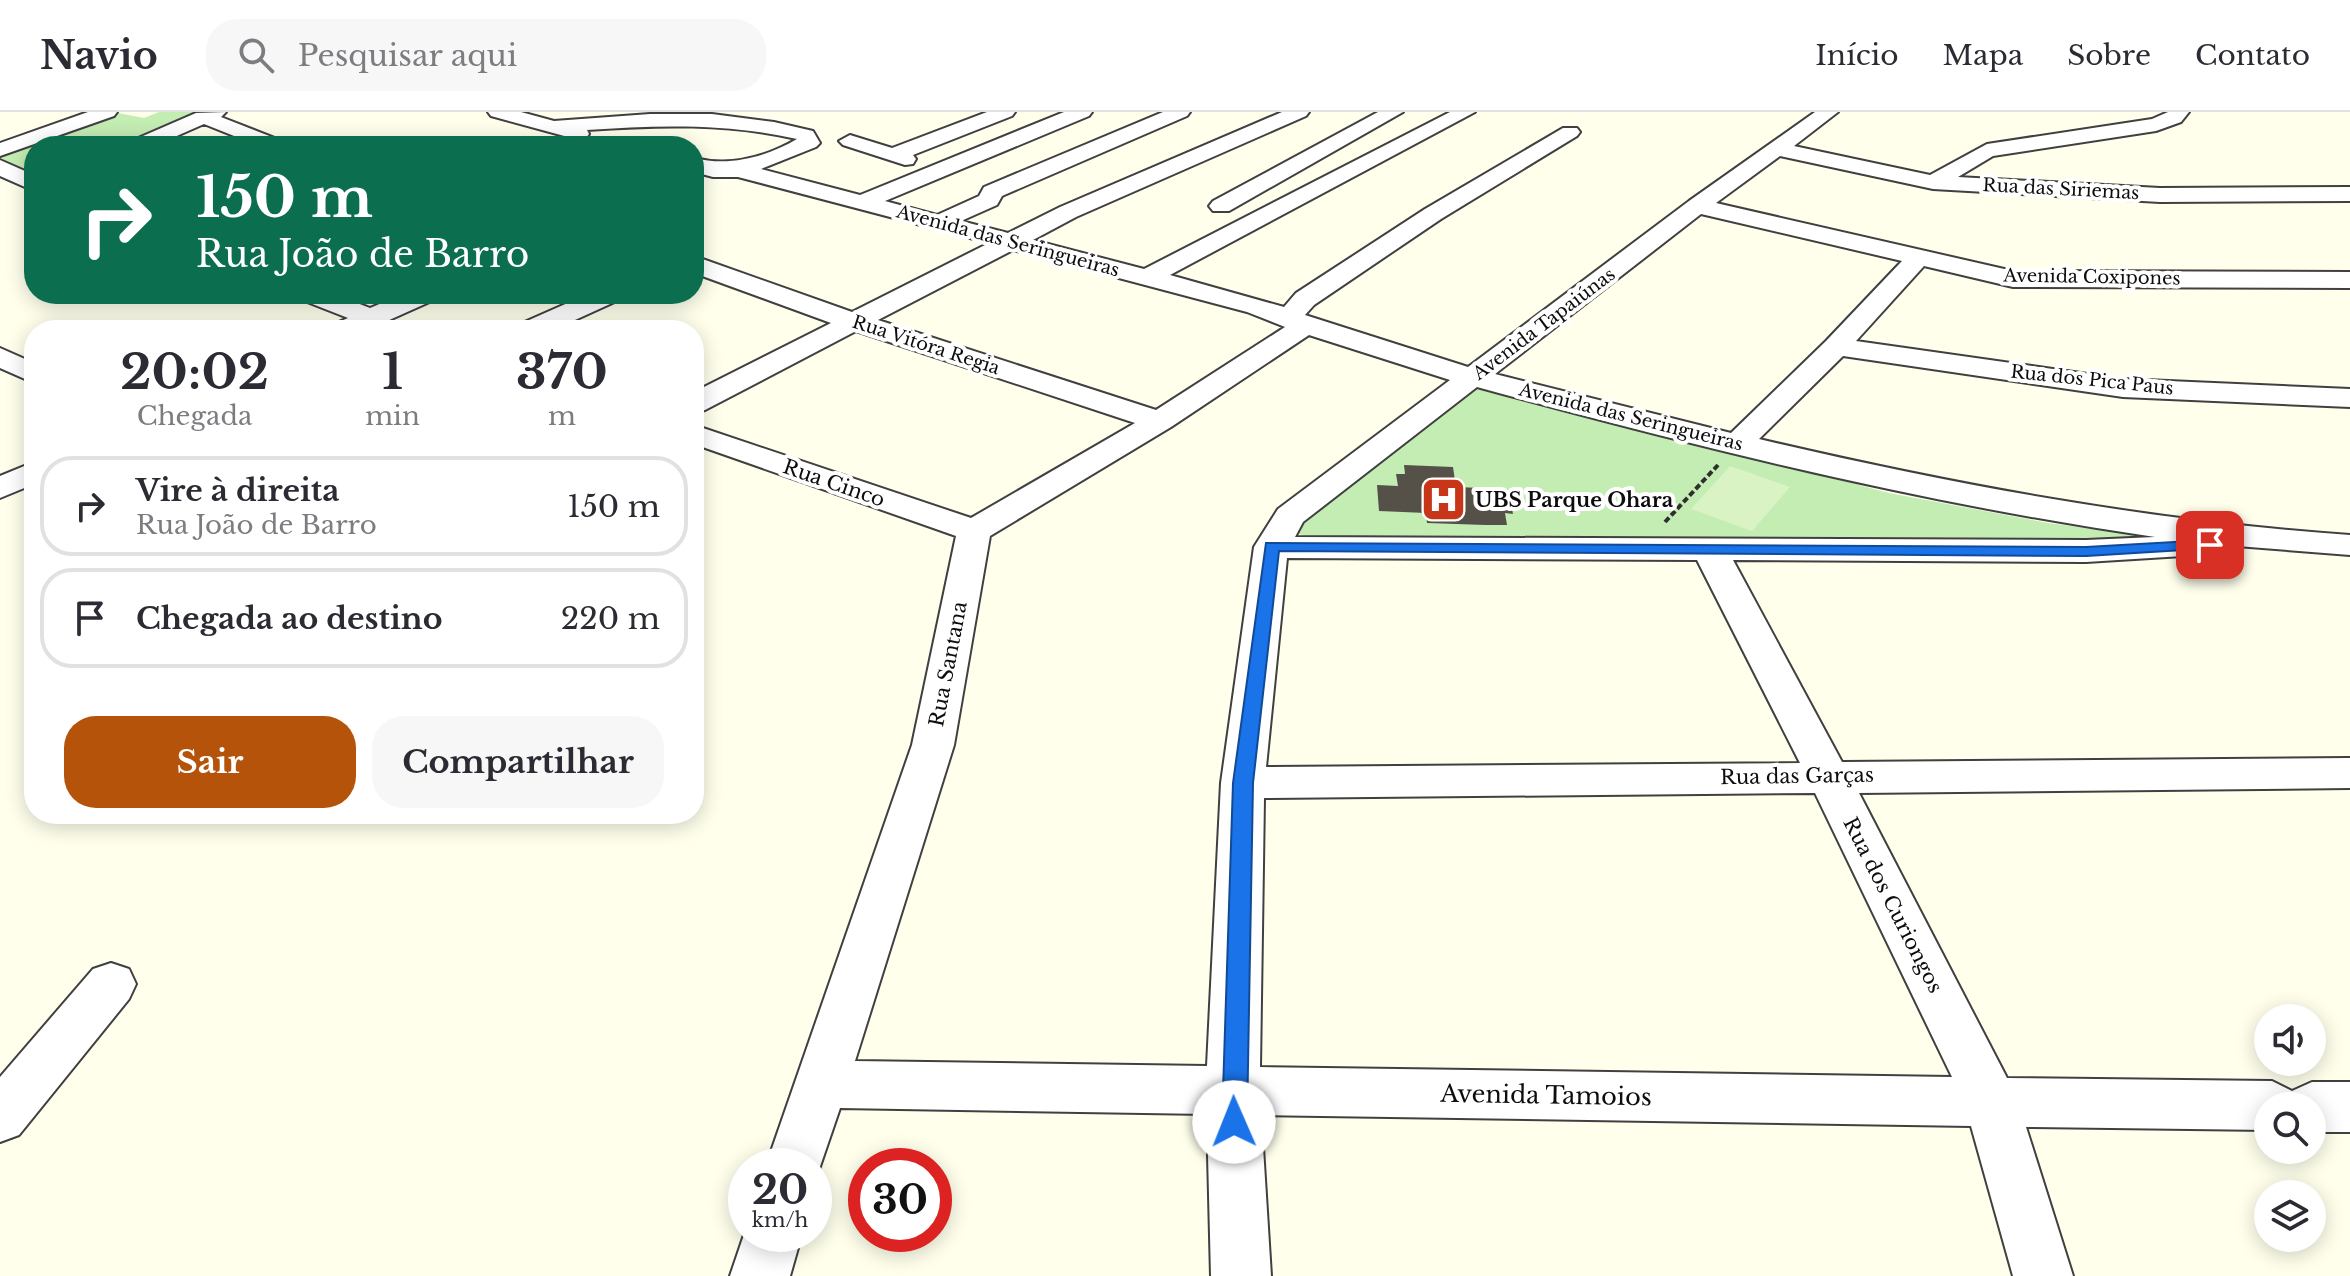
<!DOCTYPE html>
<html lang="pt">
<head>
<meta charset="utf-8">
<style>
  :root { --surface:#fff; --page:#f7f7f7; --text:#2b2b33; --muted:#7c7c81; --line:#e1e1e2; --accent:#b45309 }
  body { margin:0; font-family:"Libre Baskerville",serif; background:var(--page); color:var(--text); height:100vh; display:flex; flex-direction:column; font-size:30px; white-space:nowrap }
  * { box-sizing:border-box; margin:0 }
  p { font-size:26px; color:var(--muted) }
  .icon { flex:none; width:44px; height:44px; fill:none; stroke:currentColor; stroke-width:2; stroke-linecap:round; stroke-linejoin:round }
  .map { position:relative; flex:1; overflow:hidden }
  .details { position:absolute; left:24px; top:208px; width:680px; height:504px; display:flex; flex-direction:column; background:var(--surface); border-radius:32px; box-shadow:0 4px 20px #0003 }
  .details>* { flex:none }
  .guide { position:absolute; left:24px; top:24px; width:680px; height:168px; border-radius:32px; box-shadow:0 4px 20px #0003; background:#0b6e4f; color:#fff; overflow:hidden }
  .fabs { position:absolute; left:2254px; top:892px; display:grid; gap:16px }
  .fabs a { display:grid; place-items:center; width:72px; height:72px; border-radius:50%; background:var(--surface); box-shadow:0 4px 20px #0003; font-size:40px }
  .speed { position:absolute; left:728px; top:1036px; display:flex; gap:16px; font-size:40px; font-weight:700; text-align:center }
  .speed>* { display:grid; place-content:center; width:104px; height:104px; border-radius:50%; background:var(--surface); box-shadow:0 4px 20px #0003; line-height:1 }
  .speed small { font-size:20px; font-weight:400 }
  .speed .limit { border:12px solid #d22; background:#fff; color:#111 }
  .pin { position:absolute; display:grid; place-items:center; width:68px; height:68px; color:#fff; margin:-34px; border-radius:16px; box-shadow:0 4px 12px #0006 }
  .me { position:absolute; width:88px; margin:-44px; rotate:359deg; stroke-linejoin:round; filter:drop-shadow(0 0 6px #0008) }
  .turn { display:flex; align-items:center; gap:28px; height:168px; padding:0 40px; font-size:36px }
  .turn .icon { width:104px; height:104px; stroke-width:2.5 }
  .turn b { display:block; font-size:56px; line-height:68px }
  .eta { display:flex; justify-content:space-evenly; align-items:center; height:136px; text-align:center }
  .eta b { font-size:48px; font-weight:700; line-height:56px }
  .action { display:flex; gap:16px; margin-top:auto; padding:16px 40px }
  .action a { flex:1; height:92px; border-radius:32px; background:var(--accent); color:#fff; font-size:32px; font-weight:700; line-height:92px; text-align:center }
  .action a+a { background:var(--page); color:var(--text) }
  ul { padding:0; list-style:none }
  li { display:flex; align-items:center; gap:24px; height:100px; margin:0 16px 12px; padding:0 24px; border:4px solid var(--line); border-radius:32px }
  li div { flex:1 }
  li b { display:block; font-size:30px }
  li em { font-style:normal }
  header { display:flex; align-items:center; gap:48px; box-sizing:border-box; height:112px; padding:0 40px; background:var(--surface); border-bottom:2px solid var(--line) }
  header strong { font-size:38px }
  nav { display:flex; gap:44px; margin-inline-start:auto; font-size:28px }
  .search { width:560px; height:72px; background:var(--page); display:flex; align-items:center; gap:20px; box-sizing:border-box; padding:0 28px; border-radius:32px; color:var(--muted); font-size:30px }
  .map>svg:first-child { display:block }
  .green { fill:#c4edb3 }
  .pitch { fill:#d9f3c5 }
  .building { fill:#565148 }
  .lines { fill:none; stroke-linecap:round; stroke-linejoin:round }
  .minor-casing { stroke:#404040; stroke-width:4 }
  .path { stroke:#2f2f2f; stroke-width:4; stroke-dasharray:6 3; stroke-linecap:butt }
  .minor { fill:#fff; fill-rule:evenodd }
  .route { fill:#1a73e8; stroke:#114b97; stroke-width:2 }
  .labels { text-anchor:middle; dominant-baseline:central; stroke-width:8; stroke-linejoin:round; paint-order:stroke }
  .far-street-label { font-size:18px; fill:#0d0d0d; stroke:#fff }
  .street-label { font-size:20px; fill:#0d0d0d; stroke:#fff }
  .poi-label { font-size:20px; font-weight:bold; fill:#0d0d0d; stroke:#fff; text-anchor:start }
  .near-street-label { font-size:24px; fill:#0d0d0d; stroke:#fff }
</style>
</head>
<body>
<header>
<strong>Navio</strong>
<div class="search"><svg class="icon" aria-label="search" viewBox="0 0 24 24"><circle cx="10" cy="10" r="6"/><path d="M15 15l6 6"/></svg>Pesquisar aqui</div>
<nav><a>Início</a><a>Mapa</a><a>Sobre</a><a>Contato</a></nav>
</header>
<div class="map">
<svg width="2350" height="1164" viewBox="0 0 2350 1164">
  <rect width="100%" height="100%" fill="#ffffec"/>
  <path class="green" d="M159,0H205L124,34H34V64L0,45V41L118,1L144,6Z
    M1478,272L1889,381L2048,411L2154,425V428L1650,431L1307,425L1291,419Z"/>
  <path class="pitch" d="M1730,354L1790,375L1752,419L1691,397Z"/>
  <path class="building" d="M1404,353L1453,355L1456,375L1508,377L1513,402L1505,401L1507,413H1485L1427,411L1426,401L1379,399L1377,373L1398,374L1396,362H1405Z"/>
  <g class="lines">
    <defs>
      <path id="minor" d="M88,0H117L114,4L0,44V31Z
        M226,0L221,5L285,30L289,34H259L204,12L154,34H125L129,30L196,1Z
        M488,0H521L554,9L650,2H712L774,10L813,19L820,31L816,35L761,57L860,83L1064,0H1092L1089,4L885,89L937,103L979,84L984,75L1163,0H1190L1187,4L1002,84L997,93L961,109L1008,121L1060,95L1282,0H1309L1306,4L1076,105L1033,128L1144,157L1450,0H1475L1170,163L1284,195L1296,181L1425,97L1563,16H1577L1580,20L1577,24L1441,107L1314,193L1305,203L1468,255L1689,89L1815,0H1838L1794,34L1930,63L1987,32L2152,7L2168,0H2189L2181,10L2156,19L1993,44L1958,65L2160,76L2350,75V89L2160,90L1933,77L1780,44L1716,91L2013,159L2350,160V176L2013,175L1924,154L1856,229L2123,267L2350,277V295L2123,285L1843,244L1759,327C1955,373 2149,409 2350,423V443L2198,431L2200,434L2195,441L2183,444L2086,450L1733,448L1842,650L2350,646V676L1859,681L2007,966L2272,969L2292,979L2312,970H2350V1020H2312V994H2268V1018L2026,1015L2073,1164H2013L1971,1014L1261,1003L1271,1164H1211L1207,1002L840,996L814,1072V1054H766L912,633L956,424L694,332V313L971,406L1135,311L856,219L705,298L694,301V280L831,211L694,161V144L852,200L989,131L738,65H713L694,60V46C730,55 766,45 797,27C727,11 658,13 587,18L589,22L586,26L579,28L491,4ZM1701,102L1902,149L1826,229L1731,321L1495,262ZM1013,138L1247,200L1285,215L1156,298L878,208ZM1309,223L1450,268L1278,397L1254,435L1221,671L1207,954L855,949L954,633L990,424L1171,315ZM1477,275C1700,336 1926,392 2155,425L2086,428L1295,425L1303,410ZM1287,446L1697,448L1800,651L1266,655ZM1815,681L1952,965L1260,955L1264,686Z
        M987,0H1015L1012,4L913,43L916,47L913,52L905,53L843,33L839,29L850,23L892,36Z
        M1378,0H1403L1229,99H1213L1209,94L1213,89Z
        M0,48L34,63V79L0,64Z
        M298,182H334L370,196L403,182H438L434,188L367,218H330L334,212L348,206L302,188Z
        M588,182H623L619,188L553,218H516L520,212Z
        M0,236L34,251V271L0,256Z
        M34,350V372L0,386V364Z
        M111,851L129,857L136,872L129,887L19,1023L0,1030V965L93,857Z
        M746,1117V1122H802L790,1164H730Z"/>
    </defs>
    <use href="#minor" class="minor-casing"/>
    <path class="path" d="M1665,410L1718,353"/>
    <use href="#minor" class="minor"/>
  </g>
  <path class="route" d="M2210,428L2218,433L2216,436L2086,444L1279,439L1253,671L1247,1010L1243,1018L1234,1021L1225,1018L1222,1010L1233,671L1266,431L2086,435Z"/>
  <defs>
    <symbol id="hospital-square" viewBox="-11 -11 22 22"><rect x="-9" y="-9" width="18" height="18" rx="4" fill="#c8361a" stroke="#fff"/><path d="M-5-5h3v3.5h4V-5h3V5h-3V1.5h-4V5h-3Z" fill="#fff"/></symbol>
  </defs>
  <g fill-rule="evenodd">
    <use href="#hospital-square" x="1418" y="362" width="51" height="51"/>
  </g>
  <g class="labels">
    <g class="far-street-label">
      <text transform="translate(2061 77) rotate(3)">Rua das Siriemas</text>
      <text transform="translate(1008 129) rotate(15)">Avenida das Seringueiras</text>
      <text transform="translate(2092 165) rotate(1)">Avenida Coxipones</text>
      <text transform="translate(1544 212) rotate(-37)">Avenida Tapaiúnas</text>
      <text transform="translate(926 233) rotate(18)">Rua Vitóra Regia</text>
      <text transform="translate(2092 268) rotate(6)">Rua dos Pica Paus</text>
      <text transform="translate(1631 305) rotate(14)">Avenida das Seringueiras</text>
    </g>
    <g class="street-label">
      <text transform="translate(834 371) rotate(19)">Rua Cinco</text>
      <text transform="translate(948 552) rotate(-79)">Rua Santana</text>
      <text transform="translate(1797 664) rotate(-1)">Rua das Garças</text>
      <text transform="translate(1893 793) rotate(63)">Rua dos Curiongos</text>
    </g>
    <g class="poi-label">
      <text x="1475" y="388">UBS Parque Ohara</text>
    </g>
    <g class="near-street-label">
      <text transform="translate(1546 983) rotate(1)">Avenida Tamoios</text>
    </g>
  </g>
</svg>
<div class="fabs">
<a><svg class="icon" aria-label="sound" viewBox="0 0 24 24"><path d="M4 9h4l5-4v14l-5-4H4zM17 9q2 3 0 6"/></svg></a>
<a><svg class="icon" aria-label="search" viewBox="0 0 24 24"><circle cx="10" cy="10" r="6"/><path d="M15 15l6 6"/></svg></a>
<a><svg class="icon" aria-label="layers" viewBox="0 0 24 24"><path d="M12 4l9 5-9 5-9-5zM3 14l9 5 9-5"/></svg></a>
</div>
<div class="speed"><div>20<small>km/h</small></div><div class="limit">30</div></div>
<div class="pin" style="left:2210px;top:433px;background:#d93025"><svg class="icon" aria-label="arrive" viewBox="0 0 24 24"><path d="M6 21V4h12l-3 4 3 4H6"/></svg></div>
<svg class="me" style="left:1234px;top:1010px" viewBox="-20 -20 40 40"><circle r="19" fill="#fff"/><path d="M0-13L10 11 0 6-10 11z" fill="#1a73e8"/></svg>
<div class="guide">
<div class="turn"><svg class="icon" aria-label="right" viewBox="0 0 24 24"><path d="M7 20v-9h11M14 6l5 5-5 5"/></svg><div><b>150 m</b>Rua João de Barro</div></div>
</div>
<section class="details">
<div class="eta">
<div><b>20:02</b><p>Chegada</p></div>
<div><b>1</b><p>min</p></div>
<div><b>370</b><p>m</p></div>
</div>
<ul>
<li><svg class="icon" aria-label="right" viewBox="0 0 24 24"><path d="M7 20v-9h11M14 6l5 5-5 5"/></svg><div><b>Vire à direita</b><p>Rua João de Barro</p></div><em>150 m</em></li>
<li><svg class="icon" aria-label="arrive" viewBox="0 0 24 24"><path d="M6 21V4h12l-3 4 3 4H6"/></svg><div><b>Chegada ao destino</b></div><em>220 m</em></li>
</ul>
<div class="action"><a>Sair</a><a>Compartilhar</a></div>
</section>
</div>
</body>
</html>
